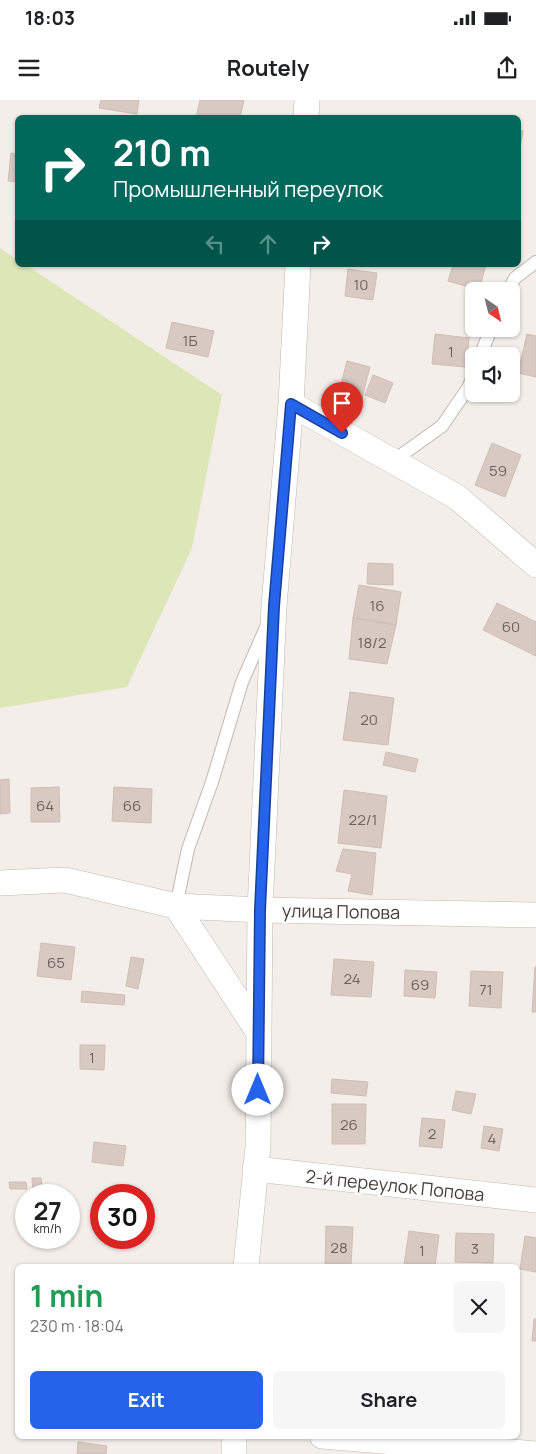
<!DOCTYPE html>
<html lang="en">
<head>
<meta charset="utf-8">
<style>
  :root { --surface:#fff; --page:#f6f6f6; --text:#202124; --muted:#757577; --accent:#2563eb }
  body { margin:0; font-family:Manrope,sans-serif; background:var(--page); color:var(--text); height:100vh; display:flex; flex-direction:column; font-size:19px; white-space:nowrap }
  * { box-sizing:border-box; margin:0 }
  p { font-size:16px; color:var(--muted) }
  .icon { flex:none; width:28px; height:28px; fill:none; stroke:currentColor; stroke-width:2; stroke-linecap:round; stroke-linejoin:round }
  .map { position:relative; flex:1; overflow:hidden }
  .drawer { position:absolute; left:15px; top:1164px; width:505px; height:175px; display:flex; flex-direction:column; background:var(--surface); border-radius:8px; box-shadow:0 1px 4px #0004 }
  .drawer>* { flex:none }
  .banner { position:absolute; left:15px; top:15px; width:506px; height:152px; border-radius:8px; box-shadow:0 1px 4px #0004; background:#00695c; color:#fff; overflow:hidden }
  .needle { width:32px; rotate:145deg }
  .buttons { position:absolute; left:465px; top:182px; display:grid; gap:10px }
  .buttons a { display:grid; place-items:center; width:55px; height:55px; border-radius:8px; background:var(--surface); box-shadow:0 1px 4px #0004; font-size:25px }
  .speed { position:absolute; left:15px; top:1084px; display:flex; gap:10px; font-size:25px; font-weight:700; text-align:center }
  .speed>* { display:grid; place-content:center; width:65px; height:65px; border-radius:50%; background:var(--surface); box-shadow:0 1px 4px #0004; line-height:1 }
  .speed small { font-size:12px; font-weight:400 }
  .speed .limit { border:8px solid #d22; background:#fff; color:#111 }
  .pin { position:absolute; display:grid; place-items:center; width:42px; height:42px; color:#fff; margin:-51px -21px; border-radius:50% 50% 50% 0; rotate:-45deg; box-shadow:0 0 5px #0007 }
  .pin .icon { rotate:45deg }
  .me { position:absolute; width:55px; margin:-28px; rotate:0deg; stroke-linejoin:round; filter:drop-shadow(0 0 4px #0008) }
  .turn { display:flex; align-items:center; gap:18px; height:105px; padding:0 15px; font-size:22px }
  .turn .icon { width:65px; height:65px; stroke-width:2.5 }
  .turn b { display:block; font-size:35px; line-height:42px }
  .lanes { display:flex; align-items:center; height:48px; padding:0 15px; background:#0003; justify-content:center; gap:25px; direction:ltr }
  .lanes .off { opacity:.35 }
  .round { display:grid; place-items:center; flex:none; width:52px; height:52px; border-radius:8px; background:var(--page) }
  .summary { display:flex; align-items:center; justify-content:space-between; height:85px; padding:0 15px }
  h1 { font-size:30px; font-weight:700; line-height:38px; color:#1e9e55 }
  .action { display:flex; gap:10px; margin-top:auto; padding:10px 15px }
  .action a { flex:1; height:58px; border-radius:8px; background:var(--accent); color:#fff; font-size:20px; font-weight:700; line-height:58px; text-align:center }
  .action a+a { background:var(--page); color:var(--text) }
  .status { display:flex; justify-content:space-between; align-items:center; height:35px; padding:0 25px; background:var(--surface); direction:ltr }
  .status svg { height:14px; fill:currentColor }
  header { display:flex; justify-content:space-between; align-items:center; height:65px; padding:0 15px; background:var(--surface); font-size:22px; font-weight:700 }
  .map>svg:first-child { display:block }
  .green { fill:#dde6b6 }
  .building { fill:#d8cac3; stroke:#d0bdb4 }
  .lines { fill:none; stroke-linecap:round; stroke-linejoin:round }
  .lane-casing { stroke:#c2b7b0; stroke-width:14 }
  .street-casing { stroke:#c2b7b0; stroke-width:26 }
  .lane { stroke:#fff; stroke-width:12 }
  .street { stroke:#fff; stroke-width:25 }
  .route-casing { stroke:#184099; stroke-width:12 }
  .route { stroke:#2563eb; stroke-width:9 }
  .labels { text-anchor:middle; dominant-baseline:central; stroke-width:5; stroke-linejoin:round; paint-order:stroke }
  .number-label { font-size:15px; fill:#6c615c }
  .street-label { font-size:18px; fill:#483e39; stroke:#fff }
</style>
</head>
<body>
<div class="status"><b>18:03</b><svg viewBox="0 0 49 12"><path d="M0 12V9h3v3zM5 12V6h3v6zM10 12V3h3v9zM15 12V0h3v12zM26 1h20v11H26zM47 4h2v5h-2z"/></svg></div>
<header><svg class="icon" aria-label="menu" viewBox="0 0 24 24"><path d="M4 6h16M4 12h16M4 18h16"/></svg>Routely<svg class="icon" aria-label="share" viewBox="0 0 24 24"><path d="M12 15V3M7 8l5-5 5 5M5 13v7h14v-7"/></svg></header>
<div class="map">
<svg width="536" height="1354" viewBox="0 0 536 1354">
  <rect width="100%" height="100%" fill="#f4eeea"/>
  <path class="green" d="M0,148L17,160L18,165H26L222,295L192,448L127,587L0,608Z"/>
  <path class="building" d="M101,0H139L137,14L99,8Z
    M200,0H244L240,18H196Z
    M519,30L523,31L519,54Z
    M11,53L18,54V82L8,81Z
    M453,165H486L479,190L448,181Z
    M348,169L377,173L373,200L345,196Z
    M172,222L214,231L208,257L166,248Z
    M435,234L469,238L466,267L432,264Z
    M527,234L536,236V277L518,273Z
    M347,261L370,267L361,302L338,296Z
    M373,275L393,283L385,303L365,295Z
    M492,343L521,355L505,397L475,385Z
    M368,463L393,464V485L367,484Z
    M359,485L401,492L396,525L353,518Z
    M497,503L536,522V556L483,530Z
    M353,518L396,525L387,564L349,559Z
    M350,592L394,598L388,645L343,640Z
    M386,652L418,659L415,672L383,665Z
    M9,679L10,713L0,714V680Z
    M59,687L60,722H31V688Z
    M114,687L152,689L151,723L112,721Z
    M344,690L387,696L381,748L338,743Z
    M343,749L376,753L372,795L348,791L352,774L336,771Z
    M41,843L75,847L71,880L37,876Z
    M131,857L144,859L138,889L126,886Z
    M334,859L374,862L371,897L331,895Z
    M535,867H536V912H532Z
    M405,870L437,872L435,898L404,896Z
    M471,871L503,872L501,908L469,906Z
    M82,891L125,895L124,905L81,902Z
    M80,945H105L104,970L80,969Z
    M332,979L368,982L366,996L331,993Z
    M456,991L476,994L471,1014L452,1010Z
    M332,1004H366L365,1044H332Z
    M422,1018L445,1020L442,1048L419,1046Z
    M484,1026L503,1029L499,1051L481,1048Z
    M94,1042L126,1046L123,1066L92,1062Z
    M32,1078H41L43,1094L33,1095Z
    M9,1082H26L27,1089H10Z
    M97,1099H101V1137H98Z
    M326,1126L353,1127L351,1166H325Z
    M409,1131L439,1135L435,1166L404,1165Z
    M456,1133L494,1134L493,1163L455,1162Z
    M525,1136L536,1138V1172L520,1169Z
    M534,1219H536V1241H532Z
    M78,1342L107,1346L106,1354H77Z"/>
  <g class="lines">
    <defs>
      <path id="lane" d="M508,191L515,178L536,162
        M480,256L491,229
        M393,361L442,326L468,288L474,274
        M176,806L188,749L212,682L242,582L267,525"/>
      <path id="street" d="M306,18L307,0
        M291,304L457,397L536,465
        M0,783L65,780L176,806L260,810L536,815
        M176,806L259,933
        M255,1069L536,1100
        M246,1166L258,1047L260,810L274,506L291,304L298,165
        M322,1336L536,1354
        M234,1354V1336"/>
    </defs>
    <use href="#lane" class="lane-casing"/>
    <use href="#street" class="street-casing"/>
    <use href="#lane" class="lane"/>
    <use href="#street" class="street"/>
  </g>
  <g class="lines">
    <defs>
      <path id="route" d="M258,990L260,810L274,506L291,304L342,333"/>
    </defs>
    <use href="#route" class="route-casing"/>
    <use href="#route" class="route"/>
  </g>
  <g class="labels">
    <g class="number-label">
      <text x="361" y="184">10</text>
      <text x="190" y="240">1Б</text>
      <text x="451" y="251">1</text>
      <text x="498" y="370">59</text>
      <text x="377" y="505">16</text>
      <text x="511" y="526">60</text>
      <text x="372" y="542">18/2</text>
      <text x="369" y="619">20</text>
      <text x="45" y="705">64</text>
      <text x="132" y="705">66</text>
      <text x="363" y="719">22/1</text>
      <text x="56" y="862">65</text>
      <text x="352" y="878">24</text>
      <text x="420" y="884">69</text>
      <text x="486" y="889">71</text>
      <text x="92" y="957">1</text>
      <text x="349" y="1024">26</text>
      <text x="432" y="1033">2</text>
      <text x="492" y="1038">4</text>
      <text x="339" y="1147">28</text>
      <text x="475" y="1148">3</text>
      <text x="422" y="1150">1</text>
    </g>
    <g class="street-label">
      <text transform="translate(341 811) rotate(1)">улица Попова</text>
      <text transform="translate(395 1085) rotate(6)">2-й переулок Попова</text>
    </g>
  </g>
</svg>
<div class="buttons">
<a><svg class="needle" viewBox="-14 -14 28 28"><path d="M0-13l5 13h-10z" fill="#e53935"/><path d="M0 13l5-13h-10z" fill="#757577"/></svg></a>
<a><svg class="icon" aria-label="sound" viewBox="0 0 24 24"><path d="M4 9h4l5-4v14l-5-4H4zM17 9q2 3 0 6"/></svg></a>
</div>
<div class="speed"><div>27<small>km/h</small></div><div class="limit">30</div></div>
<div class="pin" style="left:342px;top:333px;background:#d93025"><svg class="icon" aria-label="arrive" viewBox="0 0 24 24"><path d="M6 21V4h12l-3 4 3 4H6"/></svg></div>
<svg class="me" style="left:258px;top:990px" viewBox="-20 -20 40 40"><circle r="19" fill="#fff"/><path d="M0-13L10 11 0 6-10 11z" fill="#2563eb"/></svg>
<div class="banner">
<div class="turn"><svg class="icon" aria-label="right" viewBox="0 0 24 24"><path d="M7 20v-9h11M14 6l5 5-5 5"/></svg><div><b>210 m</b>Промышленный переулок</div></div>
<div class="lanes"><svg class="icon off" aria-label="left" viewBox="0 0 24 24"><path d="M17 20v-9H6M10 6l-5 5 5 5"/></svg><svg class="icon off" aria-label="ahead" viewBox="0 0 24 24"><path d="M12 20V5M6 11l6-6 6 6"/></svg><svg class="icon" aria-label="right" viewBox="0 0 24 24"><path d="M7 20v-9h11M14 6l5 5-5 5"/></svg></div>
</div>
<section class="drawer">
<div class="summary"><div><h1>1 min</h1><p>230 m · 18:04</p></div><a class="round"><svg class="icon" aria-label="close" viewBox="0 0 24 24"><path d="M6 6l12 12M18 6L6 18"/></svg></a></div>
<div class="action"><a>Exit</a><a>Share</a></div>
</section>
</div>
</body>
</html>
